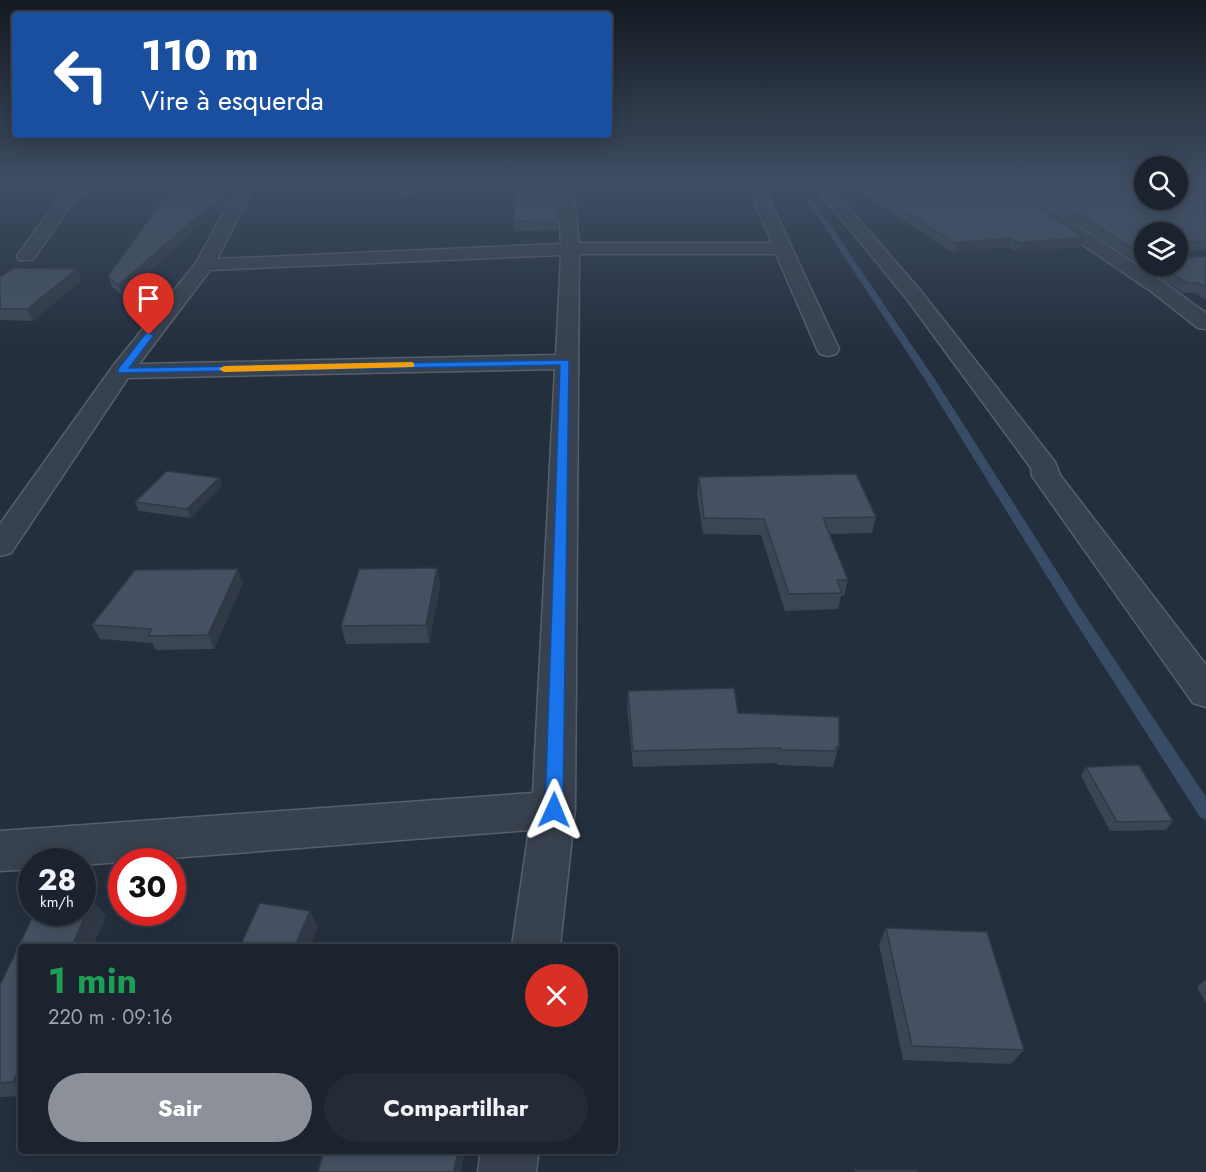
<!DOCTYPE html>
<html lang="pt">
<head>
<meta charset="utf-8">
<style>
  :root { --surface:#1b232e; --page:#242b36; --text:#f1f3f6; --muted:#a0a4aa; --line:#39404a; --accent:#8c9099 }
  body { margin:0; font-family:Jost,sans-serif; background:var(--page); color:var(--text); height:100vh; display:flex; flex-direction:column; font-size:22px; white-space:nowrap }
  * { box-sizing:border-box; margin:0 }
  p { font-size:20px; color:var(--muted) }
  .icon { flex:none; width:33px; height:33px; fill:none; stroke:currentColor; stroke-width:2; stroke-linecap:round; stroke-linejoin:round }
  .map { position:relative; flex:1; overflow:hidden }
  .details { position:absolute; left:18px; top:944px; width:600px; height:210px; display:flex; flex-direction:column; background:var(--surface); border-radius:6px; box-shadow:0 3px 15px #0003,0 0 0 2px var(--line) }
  .details>* { flex:none }
  .top-card { position:absolute; left:12px; top:12px; width:600px; height:126px; border-radius:6px; box-shadow:0 3px 15px #0003,0 0 0 2px var(--line); background:#1a4fa0; color:#fff; overflow:hidden }
  .fabs { position:absolute; left:1134px; top:156px; display:grid; gap:12px }
  .fabs a { display:grid; place-items:center; width:54px; height:54px; border-radius:50%; background:var(--surface); box-shadow:0 3px 15px #0003,0 0 0 2px var(--line); font-size:30px }
  .speed { position:absolute; left:18px; top:848px; display:flex; gap:12px; font-size:30px; font-weight:700; text-align:center }
  .speed>* { display:grid; place-content:center; width:78px; height:78px; border-radius:50%; background:var(--surface); box-shadow:0 3px 15px #0003,0 0 0 2px var(--line); line-height:1 }
  .speed small { font-size:15px; font-weight:400 }
  .speed .limit { border:9px solid #d22; background:#fff; color:#111 }
  .pin { position:absolute; display:grid; place-items:center; width:51px; height:51px; color:#fff; margin:-62px -26px; border-radius:50% 50% 50% 0; rotate:-45deg; box-shadow:0 0 6px #0007 }
  .pin .icon { rotate:45deg }
  .me { position:absolute; width:66px; margin:-33px; rotate:1deg; stroke-linejoin:round; filter:drop-shadow(0 0 4px #0008) }
  .turn { display:flex; align-items:center; gap:21px; height:126px; padding:0 30px; font-size:27px }
  .turn .icon { width:78px; height:78px; stroke-width:2.5 }
  .turn b { display:block; font-size:42px; line-height:51px }
  .round { display:grid; place-items:center; flex:none; width:63px; height:63px; border-radius:32px; background:var(--page) }
  .head { display:flex; align-items:center; justify-content:space-between; height:102px; padding:0 30px }
  h1 { font-size:36px; font-weight:700; line-height:45px; color:#1e9e55 }
  .action { display:flex; gap:12px; margin-top:auto; padding:12px 30px }
  .action a { flex:1; height:69px; border-radius:36px; background:var(--accent); color:#fff; font-size:24px; font-weight:700; line-height:69px; text-align:center }
  .action a+a { background:var(--page); color:var(--text) }
  .map>svg:first-child { display:block }
  .lines { fill:none; stroke-linecap:round; stroke-linejoin:round }
  .stream { fill:#394c67; fill-rule:evenodd }
  .minor-casing { stroke:#565f6c; stroke-width:3 }
  .minor { fill:#38414e; fill-rule:evenodd }
  .wall { fill:#3b4654; fill-rule:evenodd }
  .shaded-wall { fill:#303945 }
  .building { fill:#455162; stroke:#303945; stroke-width:1.5 }
  .route { fill:#1a73e8; stroke:#114b97; stroke-width:1.5 }
  .slow { fill:#f59e0b }
</style>
</head>
<body>
<div class="map">
<svg width="1206" height="1172" viewBox="0 0 1206 1172">
  <rect width="100%" height="100%" fill="#242f3e"/>
  <g class="lines">
    <path class="stream" d="M795,182H801L934,378L1079,606L1206,797V820L1200,817L1069,612L924,378Z"/>
    <defs>
      <path id="minor" d="M79,182H96L67,210L33,260H19L17,256L55,204Z
        M240,182H256L217,259L561,244L557,182H572L579,243H772L746,182H761L839,349L836,354L828,356L820,354L817,349L776,254H579L575,810L560,946H512L529,830L82,865V861H32V869L0,871V831L533,793L555,369L128,378L11,553L0,556V524L113,366L196,263ZM561,255L556,355L139,364L210,270Z
        M403,182H417L413,194H401L399,191Z
        M811,182H826L920,290L1055,462L1060,475L1206,665V707L1193,703L1032,476L1031,468L906,298Z
        M991,182H1009L1166,284L1206,313V329L1198,328L1152,292Z
        M481,1150H539L536,1172H478Z"/>
    </defs>
    <use href="#minor" class="minor-casing"/>
    <use href="#minor" class="minor"/>
  </g>
  <path class="wall" d="M32,182H77L70,187L35,189Z
    M93,182H223L217,193L227,202L123,296L112,287L108,276L175,183L95,186Z
    M517,182H556H555L558,230L515,231L514,221Z
    M655,182H707L656,183Z
    M851,182H1000L1084,237L1081,247L1016,252L1008,247L953,253L860,192Z
    M1013,182H1206V250L1180,252V258L1206,256V300L1194,293H1183ZM1144,232L1178,266H1144Z
    M0,277L82,280L33,321L0,320Z
    M699,477L876,517L872,533L829,534L848,580L844,596H841L838,609L785,611L761,535L703,534L697,493Z
    M219,478L222,486L191,518L139,511L135,502Z
    M437,568L440,586L429,643L346,644L341,626Z
    M238,569L243,583L214,649L156,650L152,643L100,639L92,625Z
    M628,691L738,713L839,746L833,767L777,765V763L633,767L627,706Z
    M1086,767L1173,821L1166,830L1110,831L1081,776Z
    M82,900H92L106,916L93,946H21V1096L0,1097V985L35,912H82Z
    M886,928L1024,1050L1011,1064L903,1060L879,944Z
    M1206,979V1004L1197,987Z"/>
  <path class="shaded-wall" d="M68,182H77L70,187Z
    M215,182H223L211,202L208,193Z
    M225,193L227,202L123,296L118,285Z
    M1084,237L1081,247L1016,252L1019,243Z
    M1011,238L1008,247L953,253L955,243Z
    M77,269L82,280L33,321L27,309Z
    M219,478L222,486L191,518L187,509Z
    M437,568L440,586L429,643L426,625Z
    M238,569L243,583L214,649L208,635Z
    M92,900L106,916L93,946H72Z
    M310,911L318,927L310,946H295Z
    M21,1064V1088L13,1082Z
    M458,1150H465L461,1172H454Z"/>
  <path class="building" d="M176,182H215L208,193H225L118,285L108,276Z
    M517,182H555L558,220L514,221Z
    M859,182H1000L1084,237L1019,243L1011,238L955,243L861,184Z
    M1028,182H1144V200H1178V182H1206V241L1181,243L1180,258L1206,256V287L1199,283H1187L1159,266H1178V232H1144V256Z
    M14,268L77,269L27,309H0V277Z
    M167,471L219,478L187,509L135,502Z
    M856,474L876,517L823,518L848,580H837L842,593L789,594L764,519L704,518L699,477Z
    M437,568L426,625L341,626L359,569Z
    M238,569L208,635L148,636L152,629L92,625L135,570Z
    M734,688L738,713L839,717V746L836,747L837,751L781,750V748L633,751L628,691Z
    M1139,765L1173,821L1117,822L1086,767Z
    M82,900H92L72,946H21V1064L13,1082L0,1083V985L35,912H82Z
    M260,903L310,911L295,946H240Z
    M886,928L987,932L1024,1050L912,1046Z
    M324,1150H458L454,1172H318Z
    M855,1170H917V1172H855Z"/>
  <linearGradient id="sky" x2="0" y2="1"><stop stop-color="#141a22"/><stop offset="0.53" stop-color="#3f4d63"/><stop offset="1" stop-color="#3f4d63" stop-opacity="0"/></linearGradient>
  <rect width="1206" height="346" fill="url(#sky)"/>
  <path class="route" d="M146,333L154,335L129,368L569,360L563,810L560,815L554,818L548,815L545,810L560,365L118,373V369Z"/>
  <path class="slow" d="M411,362L414,363V367L224,372L219,369L224,366Z"/>
</svg>
<div class="fabs">
<a><svg class="icon" aria-label="search" viewBox="0 0 24 24"><circle cx="10" cy="10" r="6"/><path d="M15 15l6 6"/></svg></a>
<a><svg class="icon" aria-label="layers" viewBox="0 0 24 24"><path d="M12 4l9 5-9 5-9-5zM3 14l9 5 9-5"/></svg></a>
</div>
<div class="speed"><div>28<small>km/h</small></div><div class="limit">30</div></div>
<div class="pin" style="left:149px;top:335px;background:#d93025"><svg class="icon" aria-label="arrive" viewBox="0 0 24 24"><path d="M6 21V4h12l-3 4 3 4H6"/></svg></div>
<svg class="me" style="left:554px;top:810px" viewBox="-20 -20 40 40"><path d="M0-17L14 15 0 8-14 15z" fill="#1a73e8" stroke="#fff" stroke-width="4"/></svg>
<div class="top-card">
<div class="turn"><svg class="icon" aria-label="left" viewBox="0 0 24 24"><path d="M17 20v-9H6M10 6l-5 5 5 5"/></svg><div><b>110 m</b>Vire à esquerda</div></div>
</div>
<section class="details">
<div class="head"><div><h1>1 min</h1><p>220 m · 09:16</p></div><a class="round" style="background:#d93025;color:#fff"><svg class="icon" aria-label="close" viewBox="0 0 24 24"><path d="M6 6l12 12M18 6L6 18"/></svg></a></div>
<div class="action"><a>Sair</a><a>Compartilhar</a></div>
</section>
</div>
</body>
</html>
